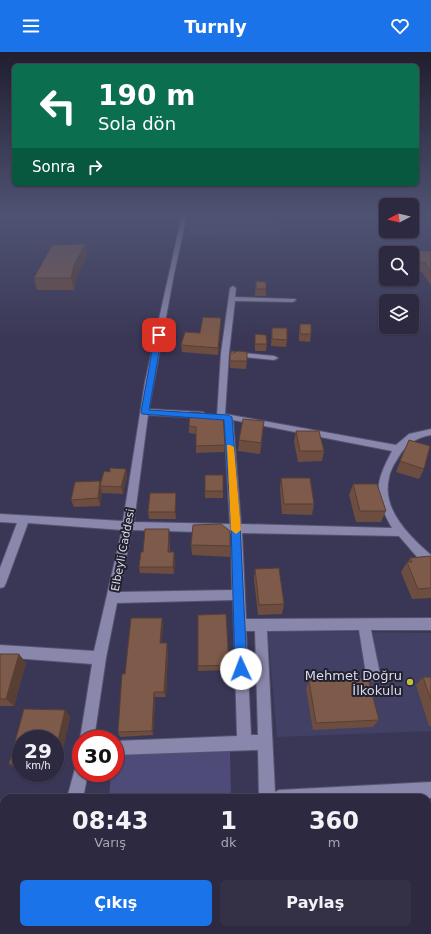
<!DOCTYPE html>
<html lang="tr">
<head>
<meta charset="utf-8">
<style>
  :root { --surface:#2c2940; --page:#343147; --text:#f1f3f6; --muted:#a6a6b1; --line:#484559; --accent:#1a73e8 }
  body { margin:0; font-family:"DejaVu Sans",sans-serif; background:var(--page); color:var(--text); height:100vh; display:flex; flex-direction:column; font-size:15px; white-space:nowrap }
  * { box-sizing:border-box; margin:0 }
  p { font-size:13px; color:var(--muted) }
  .icon { flex:none; width:22px; height:22px; fill:none; stroke:currentColor; stroke-width:2; stroke-linecap:round; stroke-linejoin:round }
  .map { position:relative; flex:1; overflow:hidden }
  .drawer { position:absolute; left:0px; top:742px; width:431px; height:140px; display:flex; flex-direction:column; background:var(--surface); border-radius:12px 12px 0 0; box-shadow:0 1px 3px #0004,0 0 0 1px var(--line) }
  .drawer>* { flex:none }
  .top-card { position:absolute; left:12px; top:12px; width:407px; height:122px; border-radius:6px; box-shadow:0 1px 3px #0004,0 0 0 1px var(--line); background:#0b6e4f; color:#fff; overflow:hidden }
  .needle { width:26px; rotate:263deg }
  .controls { position:absolute; left:379px; top:146px; display:grid; gap:8px }
  .controls a { display:grid; place-items:center; width:40px; height:40px; border-radius:6px; background:var(--surface); box-shadow:0 1px 3px #0004,0 0 0 1px var(--line); font-size:20px }
  .speed { position:absolute; left:12px; top:678px; display:flex; gap:8px; font-size:20px; font-weight:700; text-align:center }
  .speed>* { display:grid; place-content:center; width:52px; height:52px; border-radius:50%; background:var(--surface); box-shadow:0 1px 3px #0004,0 0 0 1px var(--line); line-height:1 }
  .speed small { font-size:10px; font-weight:400 }
  .speed .limit { border:6px solid #d22; background:#fff; color:#111 }
  .pin { position:absolute; display:grid; place-items:center; width:34px; height:34px; color:#fff; margin:-17px; border-radius:8px; box-shadow:0 2px 6px #0006 }
  .me { position:absolute; width:44px; margin:-22px; rotate:358deg; stroke-linejoin:round; filter:drop-shadow(0 0 3px #0008) }
  .turn { display:flex; align-items:center; gap:14px; height:84px; padding:0 20px; font-size:18px }
  .turn .icon { width:52px; height:52px; stroke-width:2.5 }
  .turn b { display:block; font-size:28px; line-height:34px }
  .then { display:flex; align-items:center; height:38px; padding:0 20px; background:#0003; gap:8px; font-size:15px }
  .eta { display:flex; justify-content:space-evenly; align-items:center; height:68px; text-align:center }
  .eta b { font-size:24px; font-weight:700; line-height:28px }
  .button { display:flex; gap:8px; margin-top:auto; padding:8px 20px }
  .button a { flex:1; height:46px; border-radius:6px; background:var(--accent); color:#fff; font-size:16px; font-weight:700; line-height:46px; text-align:center }
  .button a+a { background:var(--page); color:var(--text) }
  header { display:flex; justify-content:space-between; align-items:center; height:52px; padding:0 20px; background:var(--accent); color:#fff; font-size:18px; font-weight:700 }
  .map>svg:first-child { display:block }
  .built { fill:#434065 }
  .green { fill:#4f4b78 }
  .lines { fill:none; stroke-linecap:round; stroke-linejoin:round }
  .minor-casing { stroke:#55536e; stroke-width:2 }
  .minor { fill:#8987ab; fill-rule:evenodd }
  .wall { fill:#6c4d3f }
  .shaded-wall { fill:#583f33 }
  .building { fill:#7d5a49; stroke:#583f33 }
  .route { fill:#1a73e8; stroke:#114b97 }
  .slow { fill:#f59e0b }
  .poi-dot { fill:#c2bd3f; stroke:#22212f; stroke-width:1.5 }
  .labels { text-anchor:middle; dominant-baseline:central; stroke-width:4; stroke-linejoin:round; paint-order:stroke }
  .street-label { font-size:11px; fill:#dcdcf0; stroke:#22212f }
  .near-poi-label { font-size:13px; fill:#dcdcf0; stroke:#22212f; text-anchor:end }
</style>
</head>
<body>
<header><svg class="icon" aria-label="menu" viewBox="0 0 24 24"><path d="M4 6h16M4 12h16M4 18h16"/></svg>Turnly<svg class="icon" aria-label="heart" viewBox="0 0 24 24"><path d="M12 20l-8-8c-3-5 5-10 8-4 3-6 11-1 8 4z"/></svg></header>
<div class="map">
<svg width="431" height="882" viewBox="0 0 431 882">
  <rect width="100%" height="100%" fill="#3a3756"/>
  <path class="built" d="M192,163H271L282,183L187,184Z
    M268,579L431,581V679L277,685Z"/>
  <path class="green" d="M230,700L231,746H109L111,721H115V701Z"/>
  <g class="lines">
    <defs>
      <path id="minor" d="M182,163H187L174,222L149,357L203,360L207,363L203,366L148,363L134,470L230,472L224,367L218,366L217,364L221,301L230,236L233,234L236,236L235,245L295,247L296,248L293,250L235,249L229,301L225,362L396,393L409,382L431,377V383C415,386 406,392 398,406C394,412 390,419 389,426C381,457 410,485 431,503V515L418,506L399,484L242,481L246,567L431,566V578H371L380,622L378,627L373,629L368,627L366,622L359,578L267,579L275,740L279,738L431,730V746H259L258,698L115,703V689L237,684L233,548L117,551L106,606L94,687H81V690L80,687L92,612L0,605V593L94,599L122,478L28,471L6,531L4,535L0,536V516L17,471L0,470V462L123,469L145,330ZM233,368L392,399C375,431 373,443 392,476L241,472ZM132,478L231,481L232,538L119,540ZM246,579H255L258,683H251Z
        M232,300L274,304L278,306L274,308L235,304L231,302Z
        M81,710V721H88L83,746H67L76,713Z
        M0,789H4V805H0Z
        M41,878H59V882H41Z
        M268,878H286V882H268Z"/>
    </defs>
    <use href="#minor" class="minor-casing"/>
    <use href="#minor" class="minor"/>
  </g>
  <path class="wall" d="M413,199H431V232H430L422,220H419L412,210V201Z
    M87,204L77,225L74,238H37L34,226Z
    M256,229L266,237V244H255Z
    M300,272L311,282L310,290L299,289V279Z
    M221,273L218,303L182,300L181,293Z
    M272,276L287,288L286,295L271,294Z
    M255,282L267,292L266,299H255Z
    M230,302L247,309L246,317L230,316Z
    M190,360L225,393L224,400L196,401V382L189,381V374Z
    M296,379L324,399L322,409L298,410L294,390Z
    M263,380L260,402L238,399L239,388Z
    M409,388L424,417L419,427L396,420Z
    M126,417L127,424L123,442L102,441V440L100,454L74,455L71,448L100,429L101,431L110,420Z
    M223,423V446H205V439Z
    M281,426L314,452L312,463L282,462L280,437Z
    M353,432L386,459L381,470H356L349,443Z
    M176,448V467H149L148,460Z
    M170,484V500H174L175,507L174,522L140,521L139,515L143,500Z
    M191,493L230,494V505L192,503Z
    M431,504V546L412,547L401,520L407,510H408L410,506Z
    M255,517L284,552L282,562L258,563L254,527Z
    M162,566L163,572L161,591L168,597L166,645H155L153,683L120,685L118,680L125,622Z
    M0,602L26,611L14,654H0Z
    M229,613L228,618L198,619V614Z
    M423,625H431V674H429L416,633Z
    M309,629L379,668L373,675L313,678L306,636Z
    M24,657L65,658L70,665L58,719L55,718V687H21V717H17L9,712Z
    M427,751H431V799H427Z
    M347,878H427L430,882H347Z"/>
  <path class="shaded-wall" d="M85,192L87,204L77,225L74,238L71,226L74,213Z
    M221,266V273L218,303V296Z
    M126,417L127,424L123,442L121,435Z
    M100,429L101,434H100L102,440L100,454L98,446Z
    M176,441V467L175,460Z
    M169,477L170,484L169,507L168,500Z
    M174,500L175,507L174,522L173,515Z
    M162,566L163,572L161,597L160,591Z
    M167,591L168,597L166,645L164,640Z
    M19,602L26,611L14,654L6,647Z
    M154,640L155,645L153,683L152,679Z
    M65,658L70,665L58,719L55,716V701Z"/>
  <path class="building" d="M85,192L74,213L71,226H34L52,193Z
    M413,199H431V220L425,211H422Z
    M256,229L266,230V237H256Z
    M203,265L221,266L218,296L181,293L185,280L200,281Z
    M300,272H311V282H300Z
    M272,276H287V288L272,287Z
    M255,282L266,283L267,292H255Z
    M238,299L247,300V309H230V302Z
    M190,360L223,363L225,393L196,394V375L189,374Z
    M243,367L264,369L261,391L239,388Z
    M296,379H319L324,399H300Z
    M409,388L430,394L424,417L400,409Z
    M110,416L126,417L121,435L100,434L104,419L110,420Z
    M205,423H223V439H205Z
    M281,426H310L314,452H284Z
    M100,429L98,446L71,448L75,430Z
    M353,432H377L386,459H360Z
    M150,441H176L175,460H148Z
    M221,472L230,479V494L191,493L193,473Z
    M145,477H169L168,500H174L173,515H139L141,500H143Z
    M431,504V536L418,537L407,510H412L410,506Z
    M279,516L284,552L259,553L255,517Z
    M226,562L229,613L198,614V563Z
    M131,566H162L160,591H167L164,640H154L152,679L118,680L122,622H125Z
    M0,602H19L6,647H0Z
    M423,625H431V648Z
    M368,626L379,668L316,671L309,629Z
    M24,657L65,658L55,701V687H21V712H9Z
    M427,751H431V798H427Z
    M427,870L430,882H353V878H427Z"/>
  <linearGradient id="sky" x2="0" y2="1"><stop stop-color="#201e2f"/><stop offset="0.57" stop-color="#4f5373"/><stop offset="1" stop-color="#4f5373" stop-opacity="0"/></linearGradient>
  <rect width="431" height="287" fill="url(#sky)"/>
  <path class="route" d="M159,281L162,283L149,358L228,363L232,365L240,472L247,617L245,621L241,623L237,621L235,617L231,472L224,368L142,362L141,360L155,283Z"/>
  <path class="slow" d="M227,393H230L234,395L241,478L236,482L231,478Z"/>
  <circle class="poi-dot" cx="410" cy="630" r="4"/>
  <g class="labels">
    <g class="street-label">
      <text transform="translate(123 498) rotate(-79)">Elbeyli Caddesi</text>
    </g>
    <g class="near-poi-label">
      <text x="402" y="623">Mehmet Doğru<tspan x="402" dy="15">İlkokulu</tspan></text>
    </g>
  </g>
</svg>
<div class="controls">
<a><svg class="needle" viewBox="-14 -14 28 28"><path d="M0-13l5 13h-10z" fill="#e53935"/><path d="M0 13l5-13h-10z" fill="#a6a6b1"/></svg></a>
<a><svg class="icon" aria-label="search" viewBox="0 0 24 24"><circle cx="10" cy="10" r="6"/><path d="M15 15l6 6"/></svg></a>
<a><svg class="icon" aria-label="layers" viewBox="0 0 24 24"><path d="M12 4l9 5-9 5-9-5zM3 14l9 5 9-5"/></svg></a>
</div>
<div class="speed"><div>29<small>km/h</small></div><div class="limit">30</div></div>
<div class="pin" style="left:159px;top:283px;background:#d93025"><svg class="icon" aria-label="arrive" viewBox="0 0 24 24"><path d="M6 21V4h12l-3 4 3 4H6"/></svg></div>
<svg class="me" style="left:241px;top:617px" viewBox="-20 -20 40 40"><circle r="19" fill="#fff"/><path d="M0-13L10 11 0 6-10 11z" fill="#1a73e8"/></svg>
<div class="top-card">
<div class="turn"><svg class="icon" aria-label="left" viewBox="0 0 24 24"><path d="M17 20v-9H6M10 6l-5 5 5 5"/></svg><div><b>190 m</b>Sola dön</div></div>
<div class="then">Sonra<svg class="icon" aria-label="right" viewBox="0 0 24 24"><path d="M7 20v-9h11M14 6l5 5-5 5"/></svg></div>
</div>
<section class="drawer">
<div class="eta">
<div><b>08:43</b><p>Varış</p></div>
<div><b>1</b><p>dk</p></div>
<div><b>360</b><p>m</p></div>
</div>
<div class="button"><a>Çıkış</a><a>Paylaş</a></div>
</section>
</div>
</body>
</html>
